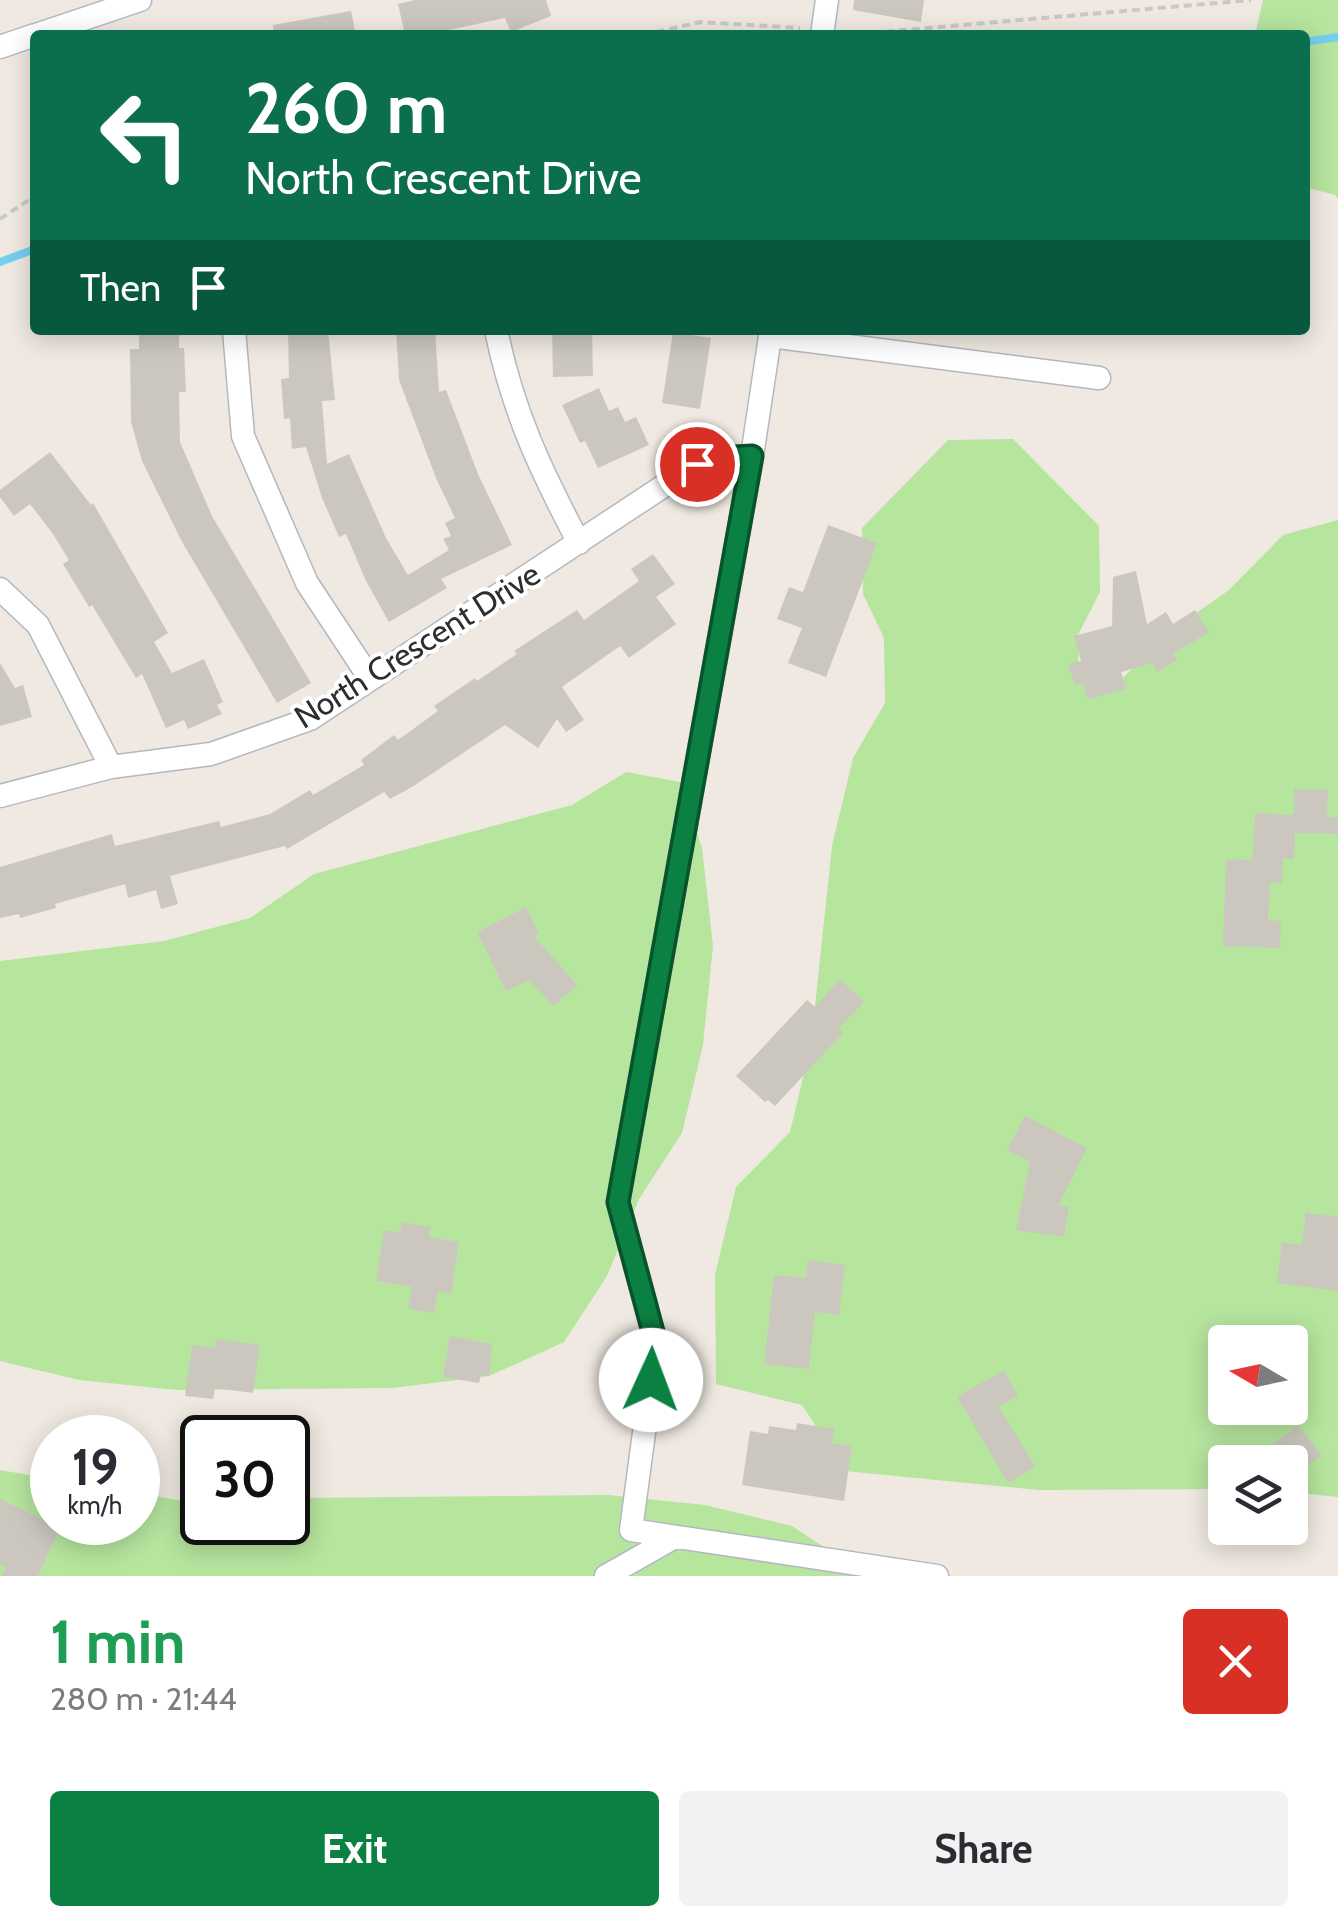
<!DOCTYPE html>
<html lang="en">
<head>
<meta charset="utf-8">
<style>
  :root { --surface:#fff; --page:#f2f2f3; --text:#2b2b33; --muted:#7c7c81; --accent:#0b8043 }
  body { margin:0; font-family:Cabin,sans-serif; background:var(--page); color:var(--text); height:100vh; display:flex; flex-direction:column; font-size:38px; white-space:nowrap }
  * { box-sizing:border-box; margin:0 }
  p { font-size:32px; color:var(--muted) }
  .icon { flex:none; width:55px; height:55px; fill:none; stroke:currentColor; stroke-width:2; stroke-linecap:round; stroke-linejoin:round }
  .map { position:relative; height:1576px; overflow:hidden }
  .panel { display:flex; flex-direction:column; background:var(--surface); flex:1 }
  .panel>* { flex:none }
  .hud { position:absolute; left:30px; top:30px; width:1280px; height:305px; border-radius:10px; box-shadow:0 5px 25px #0003; background:#0b6e4f; color:#fff; overflow:hidden }
  .needle { width:65px; rotate:279deg }
  .buttons { position:absolute; left:1208px; top:1325px; display:grid; gap:20px }
  .buttons a { display:grid; place-items:center; width:100px; height:100px; border-radius:10px; background:var(--surface); box-shadow:0 5px 25px #0003; font-size:50px }
  .speed { position:absolute; left:30px; top:1415px; display:flex; gap:20px; font-size:50px; font-weight:700; text-align:center }
  .speed>* { display:grid; place-content:center; width:130px; height:130px; border-radius:50%; background:var(--surface); box-shadow:0 5px 25px #0003; line-height:1 }
  .speed small { font-size:25px; font-weight:400 }
  .speed .limit { border:5px solid #111; border-radius:15px; background:#fff; color:#111 }
  .pin { position:absolute; display:grid; place-items:center; width:85px; height:85px; color:#fff; margin:-42px; border:5px solid #fff; border-radius:50%; box-shadow:0 2px 10px #0007 }
  .me { position:absolute; width:110px; margin:-55px; rotate:2deg; stroke-linejoin:round; filter:drop-shadow(0 0 8px #0008) }
  .turn { display:flex; align-items:center; gap:35px; height:210px; padding:0 50px; font-size:45px }
  .turn .icon { width:130px; height:130px; stroke-width:2.5 }
  .turn b { display:block; font-size:70px; line-height:85px }
  .then { display:flex; align-items:center; height:95px; padding:0 50px; background:#0003; gap:20px; font-size:38px }
  .round { display:grid; place-items:center; flex:none; width:105px; height:105px; border-radius:10px; background:var(--page) }
  .summary { display:flex; align-items:center; justify-content:space-between; height:170px; padding:0 50px }
  h1 { font-size:60px; font-weight:800; line-height:75px; color:#1e9e55 }
  .primary-button { display:flex; gap:20px; margin-top:auto; padding:20px 50px }
  .primary-button a { flex:1; height:115px; border-radius:10px; background:var(--accent); color:#fff; font-size:40px; font-weight:800; line-height:115px; text-align:center }
  .primary-button a+a { background:var(--page); color:var(--text) }
  .map>svg:first-child { display:block }
  .green { fill:#b6e59e; fill-rule:evenodd }
  .lines { fill:none; stroke-linecap:round; stroke-linejoin:round }
  .stream { stroke:#75cff0; stroke-width:8 }
  .building { fill:#cbc7bf }
  .minor-casing { stroke:#b4b7c1; stroke-width:25 }
  .path { stroke:#c9c9c9; stroke-width:4; stroke-dasharray:8 5; stroke-linecap:butt }
  .minor { stroke:#fff; stroke-width:22 }
  .route-casing { stroke:#07532c; stroke-width:25 }
  .route { stroke:#0b8043; stroke-width:18 }
  .labels { text-anchor:middle; dominant-baseline:central; stroke-width:8; stroke-linejoin:round; paint-order:stroke }
  .street-label { font-size:32px; fill:#2e2e2e; stroke:#fff }
</style>
</head>
<body>
<div class="map">
<svg width="1338" height="1576" viewBox="0 0 1338 1576">
  <rect width="100%" height="100%" fill="#efe9e1"/>
  <path class="green" d="M1263,0H1338V199L1335,195L1305,187V35H1255Z
    M1013,439L1099,526L1100,592L1078,635L1079,679H1122L1165,635L1229,590L1283,535L1338,520V1497L1290,1492V1462H1225V1489L1039,1490L845,1471L802,1405L716,1384L715,1275L736,1187L790,1132L811,1044L832,846L853,758L885,703L884,638L863,594L862,528L948,440ZM1225,1342H1290V1408H1225Z
    M626,772L680,782L702,848L713,946L703,1045L682,1133L639,1199L607,1276L564,1342L489,1376L392,1388L177,1390L79,1380L0,1361V961L164,941L250,918L314,874L572,805Z
    M0,1470L52,1479V1522H138V1493L177,1500L202,1499V1522H288V1498L608,1495L705,1505L792,1526L857,1569L884,1576H0Z"/>
  <g class="lines">
    <path class="stream" d="M1305,42L1338,37
      M0,262L35,249"/>
  </g>
  <path class="building" d="M415,0H546L551,16L511,32L505,18L449,30L450,35H405L398,4Z
    M854,0H924L921,22L853,10Z
    M351,11L356,35H274L273,25Z
    M139,330H179V348H184L186,392H179L180,442L212,516L311,683L277,703L181,540L142,461L131,422L130,349H139Z
    M288,330H328L335,400L322,401L327,464L349,454L386,538L408,575L449,550L443,539L451,536L445,523L455,518L436,478L399,380L396,330H435L439,392L446,390L478,474L512,545L441,579L447,588L389,622L366,581L346,534L339,537L322,498L306,447L292,449L290,418L284,419L281,379L289,378Z
    M552,330H592L593,376L553,377Z
    M673,332L711,338L700,409L662,403Z
    M599,388L609,411L618,407L625,422L636,417L649,445L598,468L585,441L580,443L562,405Z
    M50,452L91,505L93,503L168,633L154,642L172,673L204,659L223,702L217,705L222,714L188,729L184,720L166,728L142,674L136,678L92,605L89,607L63,564L69,560L53,534L30,504L14,516L0,497V490Z
    M828,525L877,543L826,677L788,663L802,628L777,619L789,587L803,592Z
    M653,554L675,584L656,597L676,624L629,658L620,646L562,687L584,720L566,732L557,719L538,748L505,725L412,787L390,799L384,792L287,849L285,846L170,876L178,904L161,909L156,890L128,898L125,884L55,904L56,908L20,918L19,914L0,918V867L112,834L115,846L219,821L221,827L270,814L310,790L313,795L364,765L361,760L394,735L398,740L438,711L434,706L475,678L477,681L517,654L514,651L577,610L584,620L639,581L631,569Z
    M1136,571L1147,624L1166,612L1173,624L1195,610L1209,632L1173,654L1177,660L1157,672L1152,663L1121,672L1126,689L1088,699L1083,683L1075,686L1068,664L1081,661L1074,636L1112,626L1113,577Z
    M0,663L15,688L23,685L32,717L0,726Z
    M1294,789L1328,790L1327,817H1338V834L1295,833L1294,859L1283,858L1282,883L1270,882L1268,920L1281,921L1280,948L1223,946L1226,859L1252,860L1255,813L1294,815Z
    M526,907L539,934L534,936L577,985L553,1006L529,980L506,991L477,932Z
    M840,979L864,1002L838,1029L843,1033L775,1106L768,1100L765,1102L736,1076L807,1000L815,1007Z
    M1025,1116L1087,1148L1058,1206L1069,1207L1064,1237L1016,1230L1030,1162L1007,1150Z
    M1306,1213L1338,1217V1291L1277,1283L1282,1242L1302,1245Z
    M402,1222L430,1227L429,1237L459,1242L451,1294L438,1291L434,1313L408,1309L412,1287L376,1281L384,1230L400,1233Z
    M808,1260L845,1265L839,1315L815,1312L809,1369L764,1364L774,1275L806,1278Z
    M450,1336L492,1344L489,1376L481,1375L479,1383L443,1377Z
    M217,1339L260,1345L253,1393L215,1388L213,1399L185,1396L192,1345L215,1348Z
    M1004,1371L1018,1395L999,1407L1035,1467L1008,1483L957,1396Z
    M797,1423L835,1429L832,1443L852,1446L844,1501L742,1485L750,1431L768,1434L769,1426L796,1430Z
    M1298,1425L1321,1455L1290,1481V1462H1252Z
    M0,1499L60,1528L38,1576H2L6,1567L0,1564Z"/>
  <g class="lines">
    <defs>
      <path id="minor" d="M36,35L140,0
        M822,35L827,0
        M0,47L35,35
        M234,330L243,436L307,583L369,677
        M496,330C513,412 540,469 579,543
        M771,330L752,456L618,1202L656,1343L631,1530L937,1576
        M770,336L1099,378
        M0,589L38,625L111,767
        M0,796L111,767L211,754L310,719L697,464L720,458L752,456
        M606,1576L675,1537"/>
    </defs>
    <use href="#minor" class="minor-casing"/>
    <path class="path" d="M644,35L700,22L800,28
      M847,35L1251,0
      M0,219L35,196"/>
    <use href="#minor" class="minor"/>
  </g>
  <g class="lines">
    <defs>
      <path id="route" d="M651,1380L656,1343L618,1202L752,456L720,458L697,464"/>
    </defs>
    <use href="#route" class="route-casing"/>
    <use href="#route" class="route"/>
  </g>
  <g class="labels">
    <g class="street-label">
      <text transform="translate(417 645) rotate(-32)">North Crescent Drive</text>
    </g>
  </g>
</svg>
<div class="buttons">
<a><svg class="needle" viewBox="-14 -14 28 28"><path d="M0-13l5 13h-10z" fill="#e53935"/><path d="M0 13l5-13h-10z" fill="#7c7c81"/></svg></a>
<a><svg class="icon" aria-label="layers" viewBox="0 0 24 24"><path d="M12 4l9 5-9 5-9-5zM3 14l9 5 9-5"/></svg></a>
</div>
<div class="speed"><div>19<small>km/h</small></div><div class="limit">30</div></div>
<div class="pin" style="left:697px;top:464px;background:#d93025"><svg class="icon" aria-label="arrive" viewBox="0 0 24 24"><path d="M6 21V4h12l-3 4 3 4H6"/></svg></div>
<svg class="me" style="left:651px;top:1380px" viewBox="-20 -20 40 40"><circle r="19" fill="#fff"/><path d="M0-13L10 11 0 6-10 11z" fill="#0b8043"/></svg>
<div class="hud">
<div class="turn"><svg class="icon" aria-label="left" viewBox="0 0 24 24"><path d="M17 20v-9H6M10 6l-5 5 5 5"/></svg><div><b>260 m</b>North Crescent Drive</div></div>
<div class="then">Then<svg class="icon" aria-label="arrive" viewBox="0 0 24 24"><path d="M6 21V4h12l-3 4 3 4H6"/></svg></div>
</div>
</div>
<section class="panel">
<div class="summary"><div><h1>1 min</h1><p>280 m · 21:44</p></div><a class="round" style="background:#d93025;color:#fff"><svg class="icon" aria-label="close" viewBox="0 0 24 24"><path d="M6 6l12 12M18 6L6 18"/></svg></a></div>
<div class="primary-button"><a>Exit</a><a>Share</a></div>
</section>
</body>
</html>
